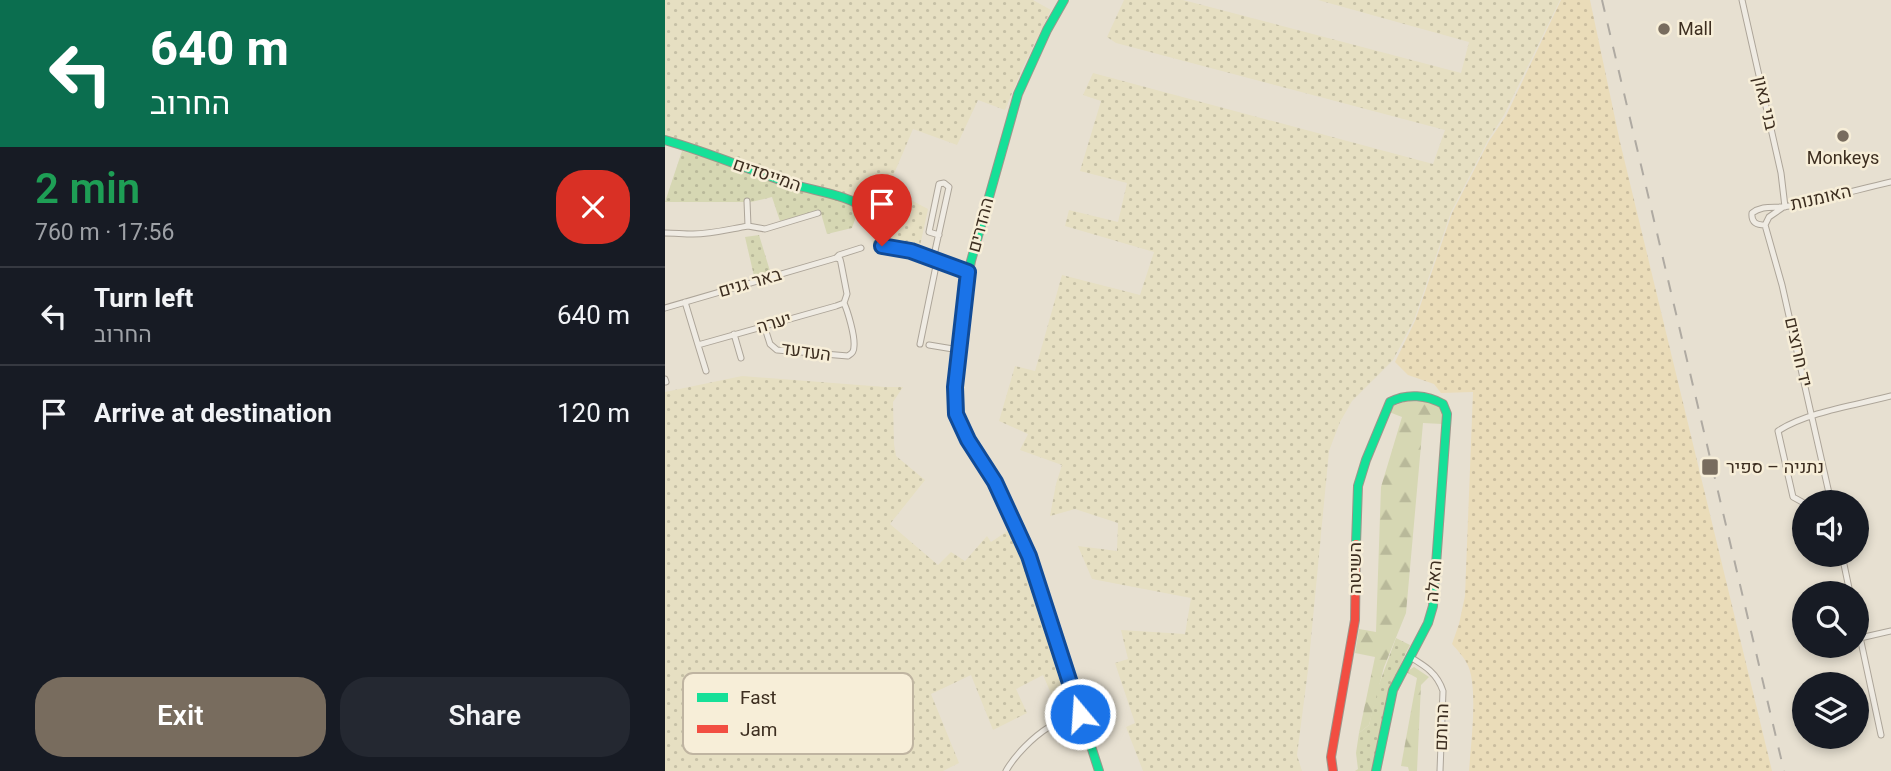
<!DOCTYPE html>
<html lang="en">
<head>
<meta charset="utf-8">
<style>
  :root { --surface:#171b24; --page:#242831; --text:#f1f3f6; --muted:#9ea1a6; --line:#363941; --accent:#786c5e }
  body { margin:0; font-family:Georgia,Heebo,serif; background:var(--page); color:var(--text); height:100vh; display:flex; flex-direction:column; font-size:26px; white-space:nowrap }
  * { box-sizing:border-box; margin:0 }
  p { font-size:23px; color:var(--muted) }
  .icon { flex:none; width:38px; height:38px; fill:none; stroke:currentColor; stroke-width:2; stroke-linecap:round; stroke-linejoin:round }
  .map { position:relative; flex:1; overflow:hidden }
  .sheet { display:flex; flex-direction:column; background:var(--surface); width:665px }
  .sheet>* { flex:none }
  .top-card { background:#0b6e4f; color:#fff; overflow:hidden }
  .tools { position:absolute; left:1127px; top:490px; display:grid; gap:14px }
  .tools a { display:grid; place-items:center; width:77px; height:77px; border-radius:50%; background:var(--surface); box-shadow:0 4px 10px #0003; font-size:35px }
  .pin { position:absolute; display:grid; place-items:center; width:60px; height:60px; color:#fff; margin:-72px -30px; border-radius:50% 50% 50% 0; rotate:-45deg; box-shadow:0 0 7px #0007 }
  .pin .icon { rotate:45deg }
  .me { position:absolute; width:77px; margin:-38px; rotate:342deg; stroke-linejoin:round; filter:drop-shadow(0 0 5px #0008) }
  .turn { display:flex; align-items:center; gap:24px; height:147px; padding:0 35px; font-size:32px }
  .turn .icon { width:91px; height:91px; stroke-width:2.5 }
  .turn b { display:block; font-size:49px; line-height:60px }
  .round { display:grid; place-items:center; flex:none; width:74px; height:74px; border-radius:28px; background:var(--page) }
  .headline { display:flex; align-items:center; justify-content:space-between; height:119px; padding:0 35px }
  h1 { font-size:42px; font-weight:600; line-height:52px; color:#1e9e55 }
  .action { display:flex; gap:14px; margin-top:auto; padding:14px 35px }
  .action a { flex:1; height:80px; border-radius:28px; background:var(--accent); color:#fff; font-size:28px; font-weight:600; line-height:80px; text-align:center }
  .action a+a { background:var(--page); color:var(--text) }
  ul { padding:0; list-style:none }
  li { display:flex; align-items:center; gap:21px; height:98px; padding:0 35px; border-top:2px solid var(--line) }
  li div { flex:1 }
  li b { display:block; font-size:26px }
  li em { font-style:normal }
  main { display:flex; flex:1; min-height:0 }
  .map>svg:first-child { display:block }
  .farmland { fill:url(#farmland-dots) }
  .green { fill:url(#green-dots) }
  .forest { fill:url(#forest-firs) }
  .sand { fill:url(#sand-dots) }
  .lines { fill:none; stroke-linecap:round; stroke-linejoin:round }
  .street-casing { stroke:#ada599; stroke-width:7 }
  .fast-casing { stroke:#9c958a; stroke-width:10 }
  .jam-casing { stroke:#9c958a; stroke-width:10 }
  .street { stroke:#efebe3; stroke-width:5 }
  .fast { stroke:#16e098; stroke-width:8 }
  .jam { stroke:#f24e42; stroke-width:8 }
  .rail { stroke:#afaaa2; stroke-width:2; stroke-dasharray:12 12; stroke-linecap:butt }
  .route-casing { stroke:#114b97; stroke-width:18 }
  .route { stroke:#1a73e8; stroke-width:12 }
  .poi-dot { fill:#786c5e; stroke:#f7eed8; stroke-width:2.5 }
  .labels { text-anchor:middle; dominant-baseline:central; stroke-width:5; stroke-linejoin:round; paint-order:stroke }
  .poi-label { font-size:18px; fill:#3d2e20; stroke:#f7eed8; text-anchor:start }
  .street-label { font-size:18px; fill:#3d2e20; stroke:#f7eed8 }
  .key { fill:#f7eed8; stroke:#bfb4a1; stroke-width:2 }
  .key-label { font-size:19px; fill:#3d2e20 }
</style>
</head>
<body>
<main>
<section class="sheet">
<div class="top-card">
<div class="turn"><svg class="icon" aria-label="left" viewBox="0 0 24 24"><path d="M17 20v-9H6M10 6l-5 5 5 5"/></svg><div><b>640 m</b>החרוב</div></div>
</div>
<div class="headline"><div><h1>2 min</h1><p>760 m · 17:56</p></div><a class="round" style="background:#d93025;color:#fff"><svg class="icon" aria-label="close" viewBox="0 0 24 24"><path d="M6 6l12 12M18 6L6 18"/></svg></a></div>
<ul>
<li><svg class="icon" aria-label="left" viewBox="0 0 24 24"><path d="M17 20v-9H6M10 6l-5 5 5 5"/></svg><div><b>Turn left</b><p>החרוב</p></div><em>640 m</em></li>
<li><svg class="icon" aria-label="arrive" viewBox="0 0 24 24"><path d="M6 21V4h12l-3 4 3 4H6"/></svg><div><b>Arrive at destination</b></div><em>120 m</em></li>
</ul>
<div class="action"><a>Exit</a><a>Share</a></div>
</section>
<div class="map">
<svg width="1226" height="771" viewBox="0 0 1226 771">
  <defs>
    <pattern id="farmland-dots" width="8" height="8" patternUnits="userSpaceOnUse" patternTransform="scale(1.75)"><rect width="8" height="8" fill="#e6dfc2"/><path d="M2 2h.1M6 6h.1" fill="none" stroke="#c6c0a6" stroke-width="1.8" stroke-linecap="round"/></pattern>
    <pattern id="green-dots" width="8" height="8" patternUnits="userSpaceOnUse" patternTransform="scale(1.75)"><rect width="8" height="8" fill="#d6d7b3"/><path d="M2 2h.1M6 6h.1" fill="none" stroke="#b9b99a" stroke-width="1.8" stroke-linecap="round"/></pattern>
    <pattern id="forest-firs" width="22" height="20" patternUnits="userSpaceOnUse" patternTransform="scale(1.75)"><rect width="22" height="20" fill="#d6d7b3"/><path d="M5 1l3.5 6h-7zM16 11l3.5 6h-7z" fill="#b9b99a"/></pattern>
    <pattern id="sand-dots" width="8" height="8" patternUnits="userSpaceOnUse" patternTransform="scale(1.75)"><rect width="8" height="8" fill="#eadcb9"/><path d="M2 2h.1M6 6h.1" fill="none" stroke="#cabd9f" stroke-width="1.8" stroke-linecap="round"/></pattern>
  </defs>
  <rect width="100%" height="100%" fill="#e7e0d1"/>
  <path class="farmland" d="M0,0H368L386,10L358,67L340,110L313,100L292,145L248,129L223,188L263,209L255,246L213,238V225L211,215L205,206L190,198L0,136Z
    M459,0H518L796,73L804,42L653,0H895L839,115L823,140L786,212L749,320L728,360L687,401L675,422L664,451L643,670L632,755L637,771H478L461,727L470,723L450,663L463,659L456,630L520,634L526,598L427,579L413,546L452,551L453,523L410,509L385,516L391,484L397,465L355,450L363,434L334,421L350,366L370,371L397,275L475,295L489,252L400,226L404,210L453,222L462,183L415,171L436,101L418,95L428,73L768,164L780,130L451,43L442,37Z
    M77,376L220,387H238L228,402L229,444L231,456L260,480L225,524L273,565L286,552L300,561L322,536L326,542L344,530L365,579L405,711L395,714L378,675L351,689L362,713L328,730L306,675L266,694L294,763L278,771H0V392Z"/>
  <path class="green" d="M17,151C58,161 97,178 137,191C157,197 174,197 194,208L187,228L162,234L155,210L115,221L107,197L86,202H0Z
    M94,235L105,271L89,276L80,237Z
    M731,638L745,645C723,686 716,726 707,771H690L693,769L691,753L694,733L704,725L712,690Z"/>
  <path class="forest" d="M742,401L769,402L776,405L779,411L777,424L758,423L741,613L719,667L704,725L694,733L710,657L690,653L694,629L711,632L716,487L737,417L724,412L726,407Z
    M749,667L764,677L756,685L752,771H744L743,767L736,766L752,678L741,672Z"/>
  <path class="sand" d="M896,0H925L955,142L1107,771H804C806,743 812,697 805,671C802,660 794,652 787,644L794,624L800,596L808,392L776,393L769,384L743,375L730,362L750,321L787,213L824,141L841,116Z"/>
  <g class="lines">
    <defs>
      <path id="street" d="M1077,0L1116,173L1120,207
        M1100,225L1117,285L1166,502
        M1100,225C1092,225 1086,223 1087,213C1099,204 1110,209 1124,206C1158,199 1192,190 1226,182
        M1100,225L1104,217L1117,208
        M83,226L100,229L153,213
        M0,233C10,233 18,234 28,234C47,234 65,229 83,226L82,201
        M268,260L284,187L279,183L274,184L264,232L274,235
        M20,302L33,345L171,306L179,303L182,294L176,263L175,259L171,258
        M0,308L171,258L174,255L196,248
        M99,325L105,344L112,350L183,356C187,353 189,352 189,346C190,336 183,312 179,303
        M69,334L76,358
        M255,344L272,261
        M33,345L41,371
        M264,345L294,350
        M0,379L1,382
        M1139,503L1128,497L1113,431C1142,412 1192,405 1226,396
        M1177,555L1185,593
        M1192,623L1216,735
        M1195,638L1226,631
        M745,657C760,666 772,673 778,691L775,771
        M341,771C350,755 368,737 384,727C393,721 405,718 415,714"/>
      <path id="fast" d="M399,0L382,30L353,94L306,261L301,286L290,387L291,414L303,440L330,482L369,568L434,771
        M0,140C43,152 84,170 127,184C153,192 181,194 203,210
        M213,244L246,251L303,272
        M691,544L693,486L701,460L725,402C742,393 762,395 778,404L782,414L768,606L763,623L728,690L711,771"/>
      <path id="jam" d="M668,771L666,757L690,620L691,544"/>
    </defs>
    <use href="#street" class="street-casing"/>
    <use href="#fast" class="fast-casing"/>
    <use href="#jam" class="jam-casing"/>
    <use href="#street" class="street"/>
    <use href="#fast" class="fast"/>
    <use href="#jam" class="jam"/>
    <path class="rail" d="M937,0L1119,771"/>
  </g>
  <g class="lines">
    <defs>
      <path id="route" d="M217,246L246,251L303,272L290,387L291,414L303,440L330,482L364,556L415,714"/>
    </defs>
    <use href="#route" class="route-casing"/>
    <use href="#route" class="route"/>
  </g>
  <g class="poi-dot">
    <circle cx="999" cy="29" r="7"/>
    <circle cx="1178" cy="136" r="7"/>
    <rect x="1036" y="458" width="18" height="18" rx="3.5"/>
  </g>
  <g class="labels">
    <g class="poi-label">
      <text x="1013" y="29">Mall</text>
      <text x="1178" y="158" text-anchor="middle">Monkeys</text>
      <text x="1061" y="467">נתניה – ספיר</text>
    </g>
    <g class="street-label">
      <text transform="translate(1100 103) rotate(77)">בני גאון</text>
      <text transform="translate(102 175) rotate(19)">המייסדים</text>
      <text transform="translate(1156 198) rotate(-13)">האומנות</text>
      <text transform="translate(316 225) rotate(-75)">ההדרים</text>
      <text transform="translate(85 283) rotate(-16)">באר גנים</text>
      <text transform="translate(109 323) rotate(-16)">יערה</text>
      <text transform="translate(141 352) rotate(8)">העדעד</text>
      <text transform="translate(1133 352) rotate(77)">יד חרוצים</text>
      <text transform="translate(690 568) rotate(-90)">השיטה</text>
      <text transform="translate(769 581) rotate(-85)">האלה</text>
      <text transform="translate(777 727) rotate(-88)">הרותם</text>
    </g>
  </g>
  <rect x="18" y="673" width="230" height="81" rx="10" class="key"/>
  <rect x="32" y="693" width="31" height="9" fill="#16e098"/>
  <rect x="32" y="725" width="31" height="8" fill="#f24e42"/>
  <g class="key-label">
    <text x="75" y="704">Fast</text>
    <text x="75" y="736">Jam</text>
  </g>
</svg>
<div class="tools">
<a><svg class="icon" aria-label="sound" viewBox="0 0 24 24"><path d="M4 9h4l5-4v14l-5-4H4zM17 9q2 3 0 6"/></svg></a>
<a><svg class="icon" aria-label="search" viewBox="0 0 24 24"><circle cx="10" cy="10" r="6"/><path d="M15 15l6 6"/></svg></a>
<a><svg class="icon" aria-label="layers" viewBox="0 0 24 24"><path d="M12 4l9 5-9 5-9-5zM3 14l9 5 9-5"/></svg></a>
</div>
<div class="pin" style="left:217px;top:246px;background:#d93025"><svg class="icon" aria-label="arrive" viewBox="0 0 24 24"><path d="M6 21V4h12l-3 4 3 4H6"/></svg></div>
<svg class="me" style="left:415px;top:714px" viewBox="-20 -20 40 40"><circle r="17" fill="#1a73e8" stroke="#fff" stroke-width="3"/><path d="M0-11L8 9 0 5-8 9z" fill="#fff"/></svg>
</div>
</main>
</body>
</html>
